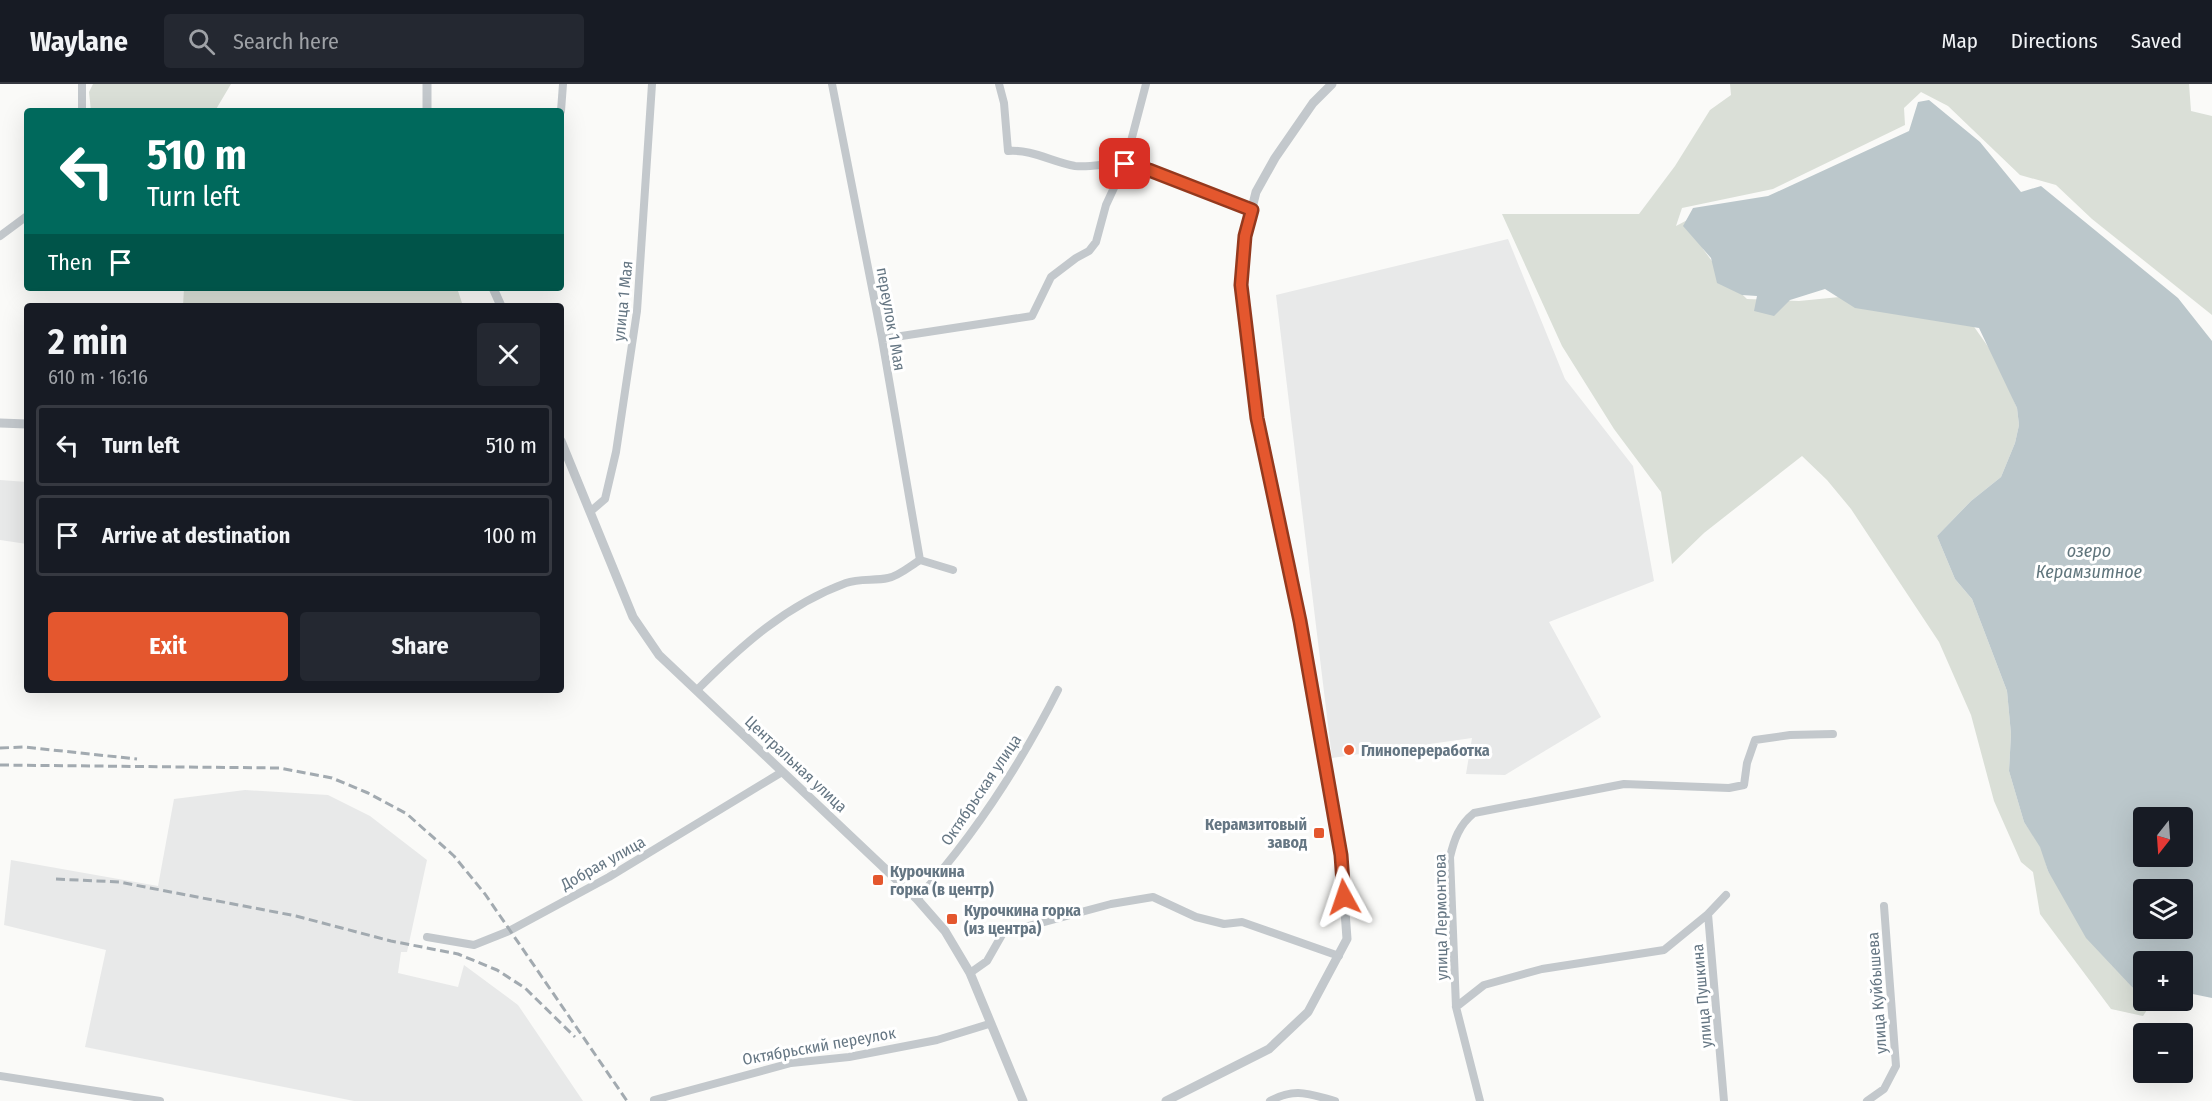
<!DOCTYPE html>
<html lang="en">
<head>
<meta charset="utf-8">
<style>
  :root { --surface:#171b24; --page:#242831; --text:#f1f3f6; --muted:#9ea1a6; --line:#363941; --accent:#e4572e }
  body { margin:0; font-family:"Fira Sans Condensed",sans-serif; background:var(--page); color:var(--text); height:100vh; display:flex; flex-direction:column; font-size:22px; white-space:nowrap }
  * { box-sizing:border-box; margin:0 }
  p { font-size:20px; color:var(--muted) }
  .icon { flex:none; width:33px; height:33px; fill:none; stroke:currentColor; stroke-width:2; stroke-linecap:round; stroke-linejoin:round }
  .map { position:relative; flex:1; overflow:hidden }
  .sheet { position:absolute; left:24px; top:219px; width:540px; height:390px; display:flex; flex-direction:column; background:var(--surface); border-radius:6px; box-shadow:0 6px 24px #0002 }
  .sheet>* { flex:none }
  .top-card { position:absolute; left:24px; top:24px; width:540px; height:183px; border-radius:6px; box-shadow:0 6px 24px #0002; background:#00695c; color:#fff; overflow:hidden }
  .needle { width:39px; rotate:197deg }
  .fabs { position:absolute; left:2133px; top:723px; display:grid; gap:12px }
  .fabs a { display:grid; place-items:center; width:60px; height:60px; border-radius:6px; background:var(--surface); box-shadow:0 6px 24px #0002; font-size:30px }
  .pin { position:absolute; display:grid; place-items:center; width:51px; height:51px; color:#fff; margin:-26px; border-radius:12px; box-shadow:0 3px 9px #0006 }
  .me { position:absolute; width:66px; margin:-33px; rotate:355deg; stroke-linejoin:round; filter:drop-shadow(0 0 4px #0008) }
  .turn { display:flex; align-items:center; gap:21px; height:126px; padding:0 24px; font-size:27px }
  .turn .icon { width:78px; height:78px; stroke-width:2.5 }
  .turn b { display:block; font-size:42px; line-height:51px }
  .then { display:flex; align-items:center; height:57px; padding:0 24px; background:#0003; gap:12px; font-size:22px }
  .round { display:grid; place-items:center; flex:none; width:63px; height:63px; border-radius:6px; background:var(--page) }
  .overview { display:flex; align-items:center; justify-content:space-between; height:102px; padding:0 24px }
  h1 { font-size:36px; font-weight:700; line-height:45px }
  .cta { display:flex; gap:12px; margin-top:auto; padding:12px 24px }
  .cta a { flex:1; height:69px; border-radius:6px; background:var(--accent); color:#fff; font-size:24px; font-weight:700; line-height:69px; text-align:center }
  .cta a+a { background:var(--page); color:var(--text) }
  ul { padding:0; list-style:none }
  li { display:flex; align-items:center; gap:18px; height:81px; margin:0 12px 9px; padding:0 12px; border:3px solid var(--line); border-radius:6px }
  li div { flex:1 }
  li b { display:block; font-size:22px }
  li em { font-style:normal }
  header { display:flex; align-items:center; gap:36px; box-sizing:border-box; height:84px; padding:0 30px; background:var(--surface); border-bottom:2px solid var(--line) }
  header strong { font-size:28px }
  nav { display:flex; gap:33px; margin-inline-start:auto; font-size:21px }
  .search { width:420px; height:54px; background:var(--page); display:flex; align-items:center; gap:15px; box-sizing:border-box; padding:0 21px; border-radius:6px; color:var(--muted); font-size:22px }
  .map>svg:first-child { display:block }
  .built { fill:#e8e9e9 }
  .green { fill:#dadfd7 }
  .water { fill:#bbc7cb; fill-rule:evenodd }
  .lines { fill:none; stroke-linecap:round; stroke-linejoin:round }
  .minor { stroke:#c3c8cc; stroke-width:8 }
  .tertiary { stroke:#c3c8cc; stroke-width:9 }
  .rail { stroke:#a2aab0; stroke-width:3; stroke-dasharray:9 4.5; stroke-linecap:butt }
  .route-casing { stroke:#94391e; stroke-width:15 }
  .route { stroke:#e4572e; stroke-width:10 }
  .poi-dot { fill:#e4572e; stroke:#fff; stroke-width:2 }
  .labels { text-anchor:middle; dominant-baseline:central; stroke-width:6; stroke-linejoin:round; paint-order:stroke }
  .street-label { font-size:16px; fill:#657683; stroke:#fff }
  .poi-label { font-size:16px; font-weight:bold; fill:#657683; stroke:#fff; text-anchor:start }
  .water-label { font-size:18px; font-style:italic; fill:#60757c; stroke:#fff }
</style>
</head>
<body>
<header>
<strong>Waylane</strong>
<div class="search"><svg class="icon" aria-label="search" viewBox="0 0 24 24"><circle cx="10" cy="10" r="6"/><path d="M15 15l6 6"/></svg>Search here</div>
<nav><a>Map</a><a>Directions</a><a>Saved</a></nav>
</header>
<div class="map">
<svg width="2212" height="1017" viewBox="0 0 2212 1017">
  <rect width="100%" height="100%" fill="#fafaf8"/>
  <path class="built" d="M1508,155L1565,295L1633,382L1654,497L1549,538L1601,633L1505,691L1466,690L1472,654L1332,674L1276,211Z
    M0,396L27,398V460L0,456Z
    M245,706L328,711L370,732L427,776L407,868H401L398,889L458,903L464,881L518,921L583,1017H354L85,963L106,866L4,841L11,776L158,802L174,715Z"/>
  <path class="green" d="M93,0H231L215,27H91L89,8Z
    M1730,0H2189L2191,27L2212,32V231L2092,135L2056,101L2020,91L1948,22L1921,8L1904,24L1905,41L1773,105L1682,124L1676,142L1693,133L1703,165L1723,192L1747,215L1799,217L1870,210L1970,237L1996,274L2017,324L2019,341L2015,359L2001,393L1971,417L1937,452L1955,495L1972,515L2007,607L2011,650L2009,687L2024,738L2041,763L2048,787L2133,904L2143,903L2144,916L2153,917L2143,932L2111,925L2040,830L2033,788L2021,778L1994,717L1971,631L1939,558L1851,425L1827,396L1802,372L1704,449L1672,480L1661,408L1614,345L1562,262L1502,130H1639L1675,82L1710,26L1731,11Z
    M184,204H457L463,222H183Z"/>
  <path class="water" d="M1929,16L1980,58L2021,108L2041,102L2178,214L2212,257V914L2183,908L2182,878H2144L2143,903L2133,904L2086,854L2048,787L2040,763L2024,738L2009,687L2011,650L2007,607L1972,515L1955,495L1937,452L1971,417L2001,393L2015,359L2019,341L2017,324L1979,244L1855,224L1825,205L1790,216L1774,232L1754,227L1757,212L1742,211L1717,199L1711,174L1683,142L1693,124L1768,112L1909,47L1918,18ZM2144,734H2182V772H2144ZM2144,806H2182V844H2144Z"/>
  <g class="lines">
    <path class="minor" d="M82,0V27
      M832,0L882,255L920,476
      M999,0L1004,19L1008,67C1032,65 1052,78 1075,82C1092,84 1109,78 1126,80C1160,84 1218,112 1252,126
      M561,27L563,0
      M0,152L27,132
      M882,255L1032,232L1051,193L1076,174L1089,167L1096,158L1106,121L1125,80L1146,0
      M591,427L605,415L616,368L637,227L652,0
      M697,606C741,562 786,521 846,499C859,494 875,497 888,494C899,492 910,482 920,476L953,486
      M917,815C974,752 1020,681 1058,606
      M427,853L474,861L509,847L609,793L782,688
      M970,889L987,877L1003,849L1111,820L1153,813L1196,833L1224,840L1242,838L1339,872
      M1456,923L1484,901L1542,885L1664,866L1708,830
      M0,992L160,1017
      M654,1016L791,979L849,973L937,956L989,940
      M1270,1017C1295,1003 1309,1010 1335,1017
      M1480,1017L1456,923L1450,773C1454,756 1459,741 1474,729L1624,700L1729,704L1744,701L1747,679L1755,656L1790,651L1833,650
      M1724,1017L1708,830L1726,811
      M1867,1017L1884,1005L1896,982L1884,822"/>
    <path class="tertiary" d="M427,0V27
      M493,204L501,222
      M0,339L27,340
      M561,357L633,533L659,571L917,815L945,847L970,889L1023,1017
      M1166,1017L1269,965L1308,928L1347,855L1341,771L1300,537L1257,334L1241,201L1245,152L1256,108L1275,74L1313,19L1332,0"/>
    <path class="rail" d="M0,664L24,663L137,675
      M0,681L279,684L332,694L368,709L407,730L454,772L485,810L627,1017
      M56,795L119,798L296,832L391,857L458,870L497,886L525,904L575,953"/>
  </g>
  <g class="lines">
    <defs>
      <path id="route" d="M1125,80L1149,86L1252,126L1245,152L1241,201L1257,334L1300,537L1341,771L1344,813"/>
    </defs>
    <use href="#route" class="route-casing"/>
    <use href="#route" class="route"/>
  </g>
  <g class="poi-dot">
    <circle cx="1349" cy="666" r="6"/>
    <rect x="1313" y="743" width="12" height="12" rx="3"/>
    <rect x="872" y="790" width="12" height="12" rx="3"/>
    <rect x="946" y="829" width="12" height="12" rx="3"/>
  </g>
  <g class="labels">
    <g class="street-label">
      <text transform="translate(623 217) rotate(-84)">улица 1 Мая</text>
      <text transform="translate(891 235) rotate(80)">переулок 1 Мая</text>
      <text transform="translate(796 680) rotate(43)">Центральная улица</text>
      <text transform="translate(981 706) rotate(-56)">Октябрьская улица</text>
      <text transform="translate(603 779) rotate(-29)">Добрая улица</text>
      <text transform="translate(1441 833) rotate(-91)">улица Лермонтова</text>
      <text transform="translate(1877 909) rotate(-94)">улица Куйбышева</text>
      <text transform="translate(1702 912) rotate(-95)">улица Пушкина</text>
      <text transform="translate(819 962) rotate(-10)">Октябрьский переулок</text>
    </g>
    <g class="poi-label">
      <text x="1361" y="666">Глинопереработка</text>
      <text x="1307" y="740" text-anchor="end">Керамзитовый<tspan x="1307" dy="18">завод</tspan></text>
      <text x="890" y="787">Курочкина<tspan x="890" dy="18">горка (в центр)</tspan></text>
      <text x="964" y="826">Курочкина горка<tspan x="964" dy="18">(из центра)</tspan></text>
    </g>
    <g class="water-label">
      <text x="2089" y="467">озеро<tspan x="2089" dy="21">Керамзитное</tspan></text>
    </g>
  </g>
</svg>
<div class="fabs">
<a><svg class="needle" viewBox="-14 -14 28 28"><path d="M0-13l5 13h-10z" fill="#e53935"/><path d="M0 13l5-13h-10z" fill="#9ea1a6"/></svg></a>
<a><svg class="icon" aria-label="layers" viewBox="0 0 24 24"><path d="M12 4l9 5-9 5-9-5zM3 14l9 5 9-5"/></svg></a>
<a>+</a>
<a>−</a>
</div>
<div class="pin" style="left:1125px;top:80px;background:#d93025"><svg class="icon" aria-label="arrive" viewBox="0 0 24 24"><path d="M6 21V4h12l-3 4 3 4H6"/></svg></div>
<svg class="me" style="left:1344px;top:813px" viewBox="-20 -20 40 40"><path d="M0-17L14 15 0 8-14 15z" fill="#e4572e" stroke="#fff" stroke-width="4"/></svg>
<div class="top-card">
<div class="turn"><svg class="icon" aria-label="left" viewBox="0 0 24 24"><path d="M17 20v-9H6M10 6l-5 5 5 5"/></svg><div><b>510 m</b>Turn left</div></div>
<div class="then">Then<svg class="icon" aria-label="arrive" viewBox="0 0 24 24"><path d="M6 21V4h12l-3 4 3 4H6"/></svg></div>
</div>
<section class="sheet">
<div class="overview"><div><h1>2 min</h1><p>610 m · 16:16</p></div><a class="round"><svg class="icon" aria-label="close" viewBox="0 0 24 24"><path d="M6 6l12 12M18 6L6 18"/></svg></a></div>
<ul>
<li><svg class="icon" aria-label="left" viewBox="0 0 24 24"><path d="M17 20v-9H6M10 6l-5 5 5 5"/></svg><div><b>Turn left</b></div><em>510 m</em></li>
<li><svg class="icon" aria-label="arrive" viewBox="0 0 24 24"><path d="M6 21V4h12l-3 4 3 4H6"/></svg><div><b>Arrive at destination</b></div><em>100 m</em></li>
</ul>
<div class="cta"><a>Exit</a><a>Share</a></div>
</section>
</div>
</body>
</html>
